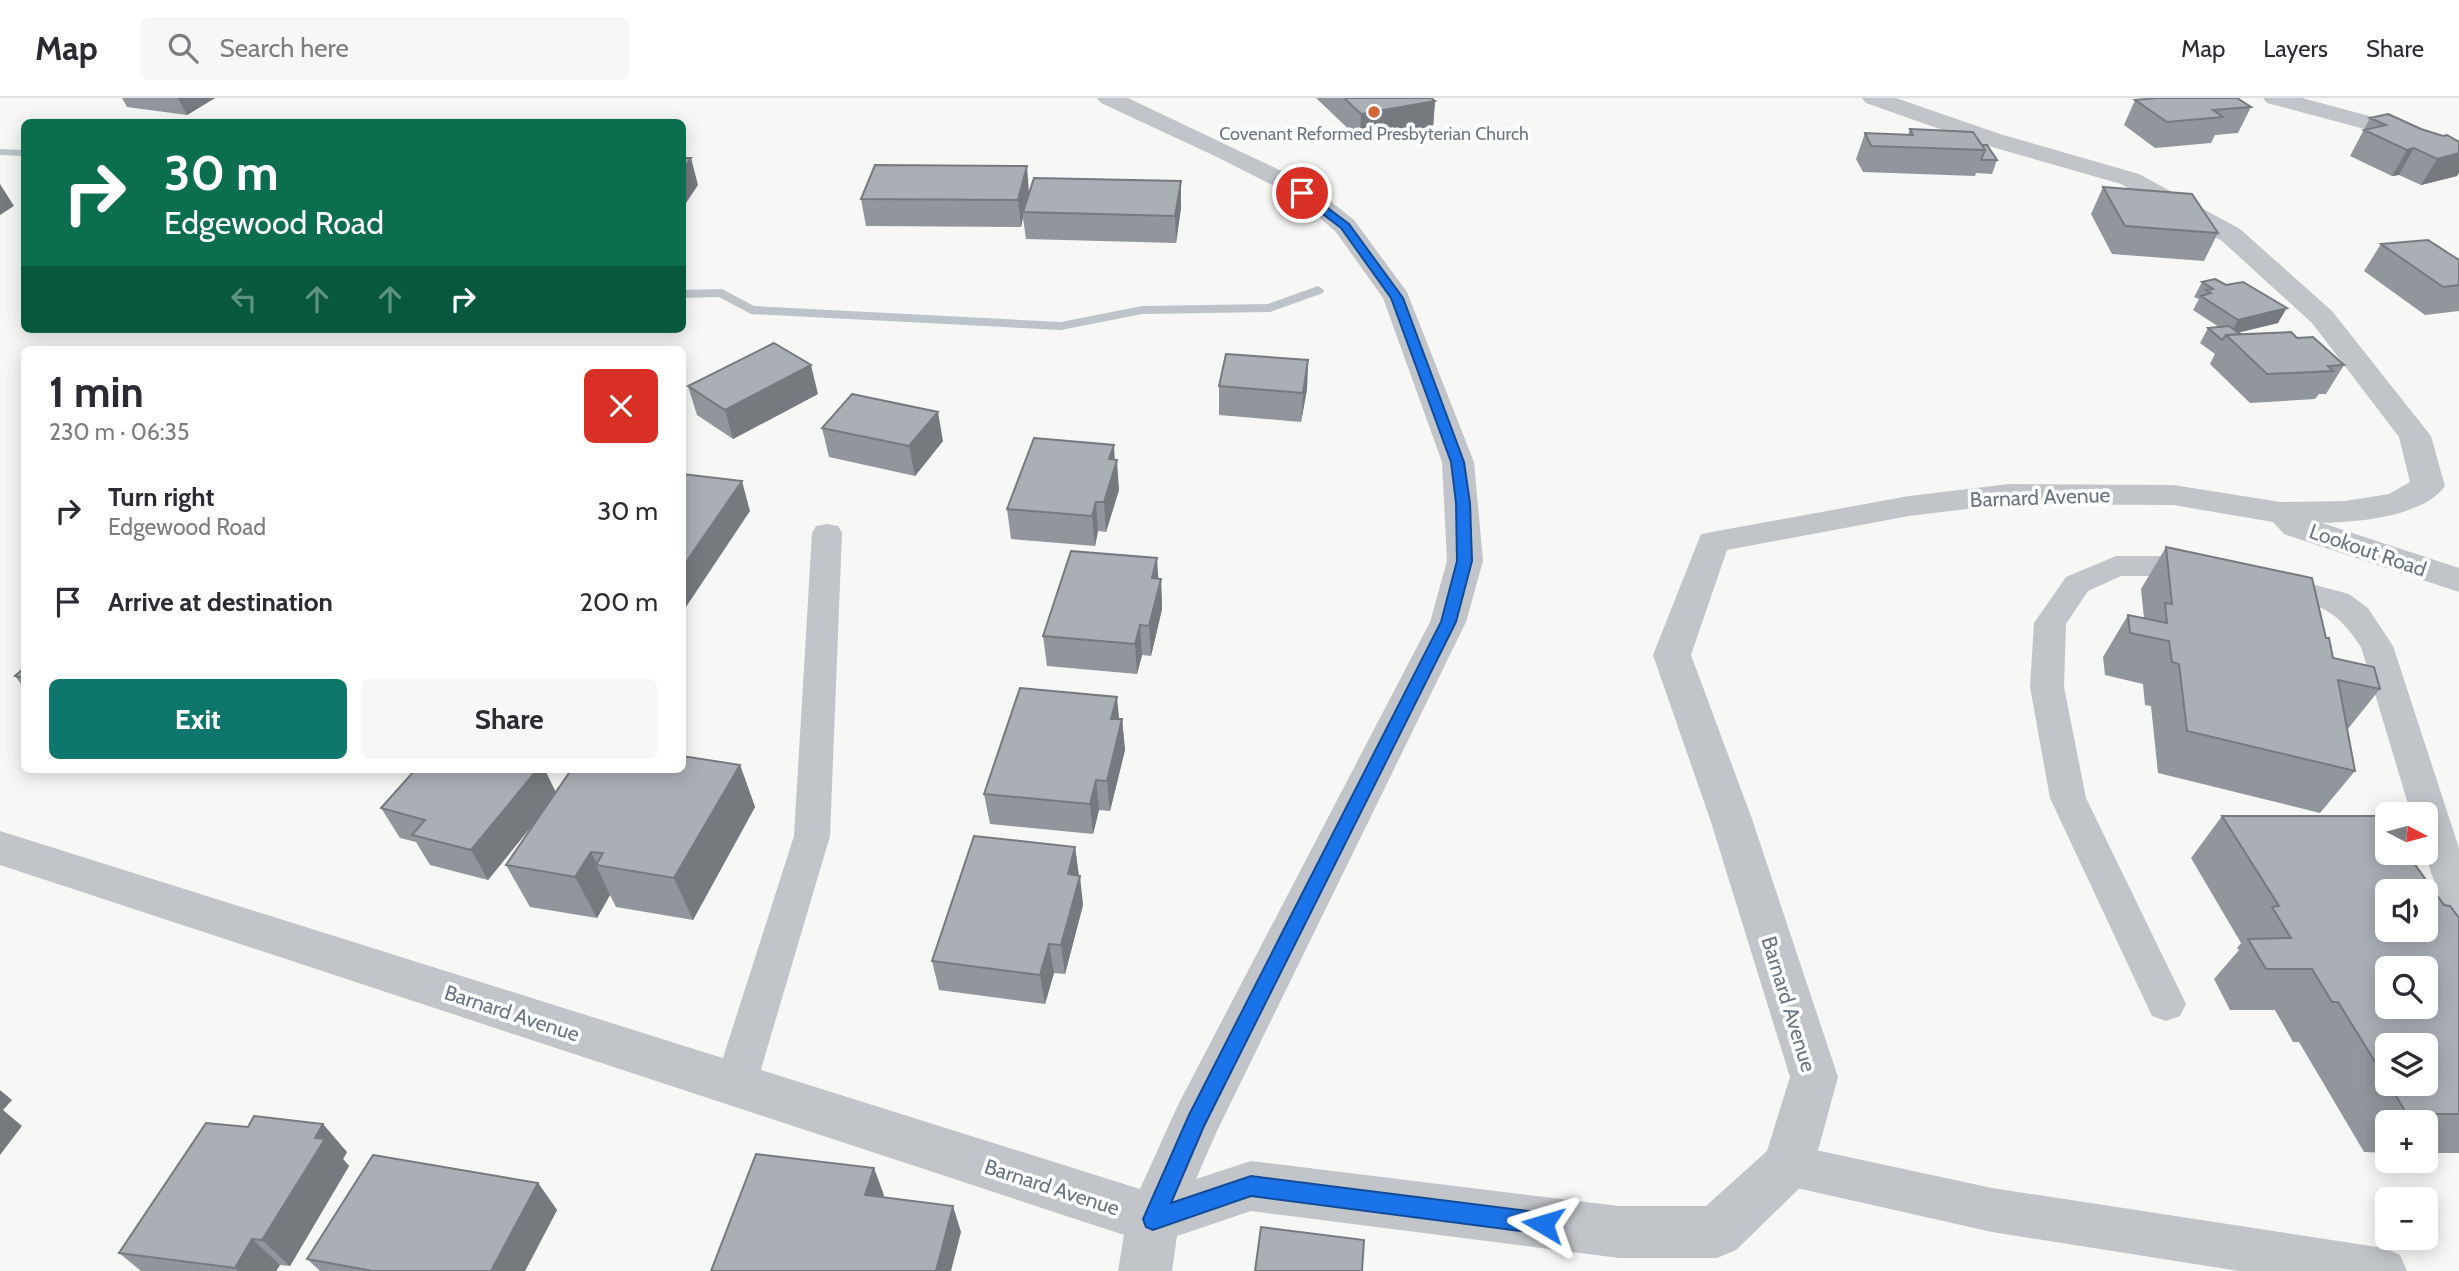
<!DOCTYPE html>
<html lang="en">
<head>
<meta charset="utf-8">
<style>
  :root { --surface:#fff; --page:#f7f7f7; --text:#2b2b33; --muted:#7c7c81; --line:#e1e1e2; --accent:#0f766e }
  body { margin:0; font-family:Cabin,sans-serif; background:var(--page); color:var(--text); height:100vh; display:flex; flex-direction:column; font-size:26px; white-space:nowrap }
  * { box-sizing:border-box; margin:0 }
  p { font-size:23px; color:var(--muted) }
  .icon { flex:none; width:38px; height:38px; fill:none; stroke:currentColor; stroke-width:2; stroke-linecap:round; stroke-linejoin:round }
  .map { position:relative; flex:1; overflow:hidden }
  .sheet { position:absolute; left:21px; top:248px; width:665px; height:427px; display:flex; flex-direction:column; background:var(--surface); border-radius:10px; box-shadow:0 4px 18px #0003 }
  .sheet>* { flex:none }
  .top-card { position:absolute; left:21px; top:21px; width:665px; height:214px; border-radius:10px; box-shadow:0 4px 18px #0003; background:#0b6e4f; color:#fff; overflow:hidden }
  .needle { width:46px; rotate:96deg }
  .fabs { position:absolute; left:2375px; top:704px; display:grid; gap:14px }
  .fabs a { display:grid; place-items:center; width:63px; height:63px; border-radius:10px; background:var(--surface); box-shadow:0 4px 18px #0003; font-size:35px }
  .pin { position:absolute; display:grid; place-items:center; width:60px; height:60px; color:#fff; margin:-30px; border:4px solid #fff; border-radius:50%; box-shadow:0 2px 7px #0007 }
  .me { position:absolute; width:77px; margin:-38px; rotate:277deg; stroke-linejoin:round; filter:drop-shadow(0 0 5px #0008) }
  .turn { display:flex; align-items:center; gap:24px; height:147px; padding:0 28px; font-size:32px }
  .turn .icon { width:91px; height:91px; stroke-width:2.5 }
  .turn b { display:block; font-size:49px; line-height:60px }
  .lanes { display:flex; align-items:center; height:66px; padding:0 28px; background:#0003; justify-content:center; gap:35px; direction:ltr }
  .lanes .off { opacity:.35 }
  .round { display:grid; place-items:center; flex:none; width:74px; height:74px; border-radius:10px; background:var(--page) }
  .headline { display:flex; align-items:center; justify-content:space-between; height:119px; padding:0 28px }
  h1 { font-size:42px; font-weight:800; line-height:52px }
  .button { display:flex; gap:14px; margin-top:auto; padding:14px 28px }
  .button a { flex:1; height:80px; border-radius:10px; background:var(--accent); color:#fff; font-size:28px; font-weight:800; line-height:80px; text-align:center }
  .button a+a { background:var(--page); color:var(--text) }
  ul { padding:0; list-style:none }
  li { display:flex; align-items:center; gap:21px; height:91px; padding:0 28px }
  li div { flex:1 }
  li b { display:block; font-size:26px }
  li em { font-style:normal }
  header { display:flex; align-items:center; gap:42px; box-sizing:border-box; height:98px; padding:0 35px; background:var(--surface); border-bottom:2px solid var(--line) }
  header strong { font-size:33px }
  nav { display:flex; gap:38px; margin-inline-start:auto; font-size:24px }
  .search { width:490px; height:63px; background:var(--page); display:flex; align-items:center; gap:18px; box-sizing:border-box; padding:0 24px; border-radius:10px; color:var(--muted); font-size:26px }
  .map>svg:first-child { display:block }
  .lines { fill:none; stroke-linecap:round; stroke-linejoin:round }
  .stream { fill:#bcc4ca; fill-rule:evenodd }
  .lane { fill:#c1c4c8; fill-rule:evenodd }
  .street { fill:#c1c4c8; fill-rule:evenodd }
  .wall { fill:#91969c; fill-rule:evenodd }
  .shaded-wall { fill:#767a7f }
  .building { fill:#a9afb5; stroke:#767a7f; stroke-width:2; fill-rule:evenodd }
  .route { fill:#1a73e8; stroke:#114b97; stroke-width:2 }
  .poi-dot { fill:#d1663b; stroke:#fff; stroke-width:2.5 }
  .labels { text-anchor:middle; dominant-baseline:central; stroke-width:7; stroke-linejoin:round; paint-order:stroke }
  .far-poi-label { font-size:18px; fill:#6a7683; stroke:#fff }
  .street-label { font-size:21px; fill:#6a7683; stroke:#fff }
</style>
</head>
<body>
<header>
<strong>Map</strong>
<div class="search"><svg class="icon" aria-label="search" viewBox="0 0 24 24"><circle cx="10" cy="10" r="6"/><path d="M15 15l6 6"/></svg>Search here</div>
<nav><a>Map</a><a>Layers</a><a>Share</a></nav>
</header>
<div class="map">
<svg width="2459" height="1173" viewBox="0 0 2459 1173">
  <rect width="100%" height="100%" fill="#f7f7f5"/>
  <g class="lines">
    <path class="stream" d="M0,51L24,52V58L0,57Z
      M1318,188L1324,192L1323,195L1270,214L1142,216L1061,232L751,216L719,199L682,200V192L722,191L754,208L1061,224L1142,208L1268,206Z"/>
    <path class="lane" d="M827,426L838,428L842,435L830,738L756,988L750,1002L735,1007L720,1002L714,988L794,738L812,435L816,428Z
      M2116,458H2185L2211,464L2215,471L2211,478L2200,481L2185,478H2121L2088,493L2066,526L2064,589L2086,700L2186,906L2180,918L2166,923L2152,918L2050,700L2030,589L2034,525L2066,479Z
      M2274,476L2349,496L2368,510L2393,548L2459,750V820L2445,815L2424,754L2426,716H2411L2361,549C2331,503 2313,507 2263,493L2259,486L2263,479Z
      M1788,1046L1992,1090L2384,1150L2400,1157L2407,1173H2239L1992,1134L1788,1088L1772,1082L1766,1067L1772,1052Z"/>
    <path class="street" d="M1097,0H1128L1292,78L1329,102L1354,122L1407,194L1474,364L1483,463L1466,524L1217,1033L1196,1081L1251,1063L1619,1108H1706L1767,1053L1790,979L1710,721L1653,557L1701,436L1909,398L2009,386L2173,387L2281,404L2345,403L2389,396L2410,384L2399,339L2312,225L2222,143L2121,86L1982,46L1866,5L1862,0H1896L2000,36L2139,76L2240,131L2332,213L2431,338L2445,388C2423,419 2357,424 2322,425L2459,470V494L2284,436L2273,424L2173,407L2009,406L1909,418L1727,452L1691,557L1752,721L1838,979L1814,1067L1806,1084L1736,1152L1717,1160H1619L1251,1113L1177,1138L1172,1173H1118L1124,1137L0,767V733L1140,1091L1178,1007L1430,524L1447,463L1442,364L1383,200L1336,134L1311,112L1274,88L1217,59L1101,5Z
      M2263,0H2302L2399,26L2459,49V64L2383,36L2267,5Z"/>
  </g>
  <path class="wall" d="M122,0H215L187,17L127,9Z
    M1316,0H1431L1435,3L1433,29L1360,42Z
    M2135,2L2251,9L2238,35L2215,37L2211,45L2155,50L2124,27Z
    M2388,16L2457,78L2421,87L2399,77L2392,78L2350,58L2370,20Z
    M1910,31L1982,47L1997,62L1992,76L1976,75L1975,78L1863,74L1856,61L1865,35L1908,37Z
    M1181,83V110L1176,145L1026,141L1023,120L1021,129L866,128L861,101L1029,94Z
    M2103,89L2218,135L2204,163L2112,156L2091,116Z
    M2381,146L2459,162V213L2425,217L2364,173Z
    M2202,184L2278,225L2238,235L2240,236L2297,240L2344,267L2326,296H2319L2315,301L2250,305L2210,266L2215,256L2200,245L2208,230L2219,229L2193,212L2199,201L2194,199Z
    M1308,262L1307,291L1301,324L1219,317V288Z
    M688,288L818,296L733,341L697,317Z
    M822,330L943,343L915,378L829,359Z
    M1115,362L1119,392L1106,434L1098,433L1095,448L1011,441L1007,411Z
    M2166,449L2326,540L2333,560L2380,591L2347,632L2355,673L2320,715L2158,675L2151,608L2145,607L2143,586L2105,577L2103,559L2128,517L2144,520L2141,491Z
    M1158,481H1161L1162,511L1151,558L1142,557L1137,576L1047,568L1043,538Z
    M24,570V590L15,578Z
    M1119,621H1122L1125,652L1110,713L1099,712L1093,736L990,726L984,696Z
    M740,667L755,709L693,822L616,809L610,797L597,820L530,809L506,767L542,715L488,782L430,767L416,744L400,740L381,710L415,672H545L556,695Z
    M2222,718L2444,807L2459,820V1055H2426V1024H2387V1055L2364,1054L2299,944H2293L2275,912H2230L2214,881L2239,852L2237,850L2241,845L2191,760ZM2387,947L2426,985H2387Z
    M1075,749L1083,807L1065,876L1054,875L1045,906L939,892L932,863Z
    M347,1054L343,1061L349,1068L290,1168L280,1167L276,1173H141L119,1155Z
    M538,1085L557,1112L525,1173H320L307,1161Z"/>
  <path class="shaded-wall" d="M178,0H215L187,17Z
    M1435,3L1433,29L1360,42L1361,16Z
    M2414,50L2399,77L2392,78L2407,52Z
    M2459,55V75L2457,78L2421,87L2437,61Z
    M691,60L698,87L682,111V73Z
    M1027,68L1029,95L1023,114V120L1021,129L1018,102Z
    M1181,83V110L1176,145L1175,118Z
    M0,86L14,108L0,117Z
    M2287,210L2278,225L2230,236L2238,222Z
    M1308,262L1307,291L1301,324L1303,295Z
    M811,267L818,296L733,341L725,312Z
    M938,314L943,343L915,378L909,348Z
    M1114,347L1115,366L1117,362L1119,392L1106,434L1104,404L1109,361Z
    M742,383L750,413L682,515V470Z
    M1096,404L1098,433L1095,448L1092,418Z
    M1157,460L1159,490L1161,481L1162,511L1151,558L1149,528L1152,480Z
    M1140,527L1142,557L1137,576L1135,546Z
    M1117,599L1120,629L1111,621Z
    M1122,621L1125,652L1110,713L1107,683Z
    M740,667L755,709L693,822L674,780Z
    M537,672H545L557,697L488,782L471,752Z
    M1096,682L1099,712L1093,736L1090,706Z
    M1075,749L1079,779L1068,776Z
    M591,754L598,768L596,767L610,797L597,820L575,779Z
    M1080,778L1083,807L1065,876L1061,847Z
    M1049,846L1054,875L1045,906L1040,877Z
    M0,992L12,1002L3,1012L22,1028L0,1057Z
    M323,1026L347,1054L343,1061L349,1068L290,1168L262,1142Z
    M874,1070L884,1097L875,1123L865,1097Z
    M538,1085L557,1112L525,1173H491Z
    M953,1108L961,1134L951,1173H936Z
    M252,1141L280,1167L276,1173H238L235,1170Z"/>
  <path class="building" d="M1344,0H1431L1435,3L1361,16Z
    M2157,0H2237L2251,9L2213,12L2223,19L2167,24L2135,2Z
    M2388,16L2421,31L2443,38L2447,37L2459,44V55L2437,61L2414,50L2407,52L2364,32L2386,27L2370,20Z
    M1910,31L1973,34L1985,52L1871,48L1865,35L1913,37Z
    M1982,47H1987L1997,62H1981L1985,52Z
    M682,60H691L682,73Z
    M875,67L1027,68L1018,102L861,101Z
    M1034,80L1181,83L1175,118L1023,114Z
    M2103,89L2192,96L2218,135L2125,128Z
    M2428,142L2459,162V187L2443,189L2381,146Z
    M2215,181L2226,187L2243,184L2287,210L2238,222L2201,198L2211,195L2206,192L2213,191L2202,184Z
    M2229,228L2240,236L2226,237L2222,242L2208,230Z
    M2291,234L2297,240L2313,239L2344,267L2328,268L2333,273L2267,276L2226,237Z
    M774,245L811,267L725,312L688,288Z
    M1226,256L1308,262L1303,295L1219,288Z
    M852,296L938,314L909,348L822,330Z
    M1034,340L1114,347L1109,361L1117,362L1104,404H1096L1092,418L1007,411Z
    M682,376L742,383L682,470Z
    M2166,449L2312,480L2326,540H2329L2333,560L2374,569L2380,591L2338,582L2355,673L2187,633L2179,566L2172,564L2169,543L2130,535L2128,517L2167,525L2165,505L2172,506Z
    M1071,453L1157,460L1152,480L1161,481L1149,528L1140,527L1135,546L1043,538Z
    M24,570V580L15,578Z
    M1020,590L1117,599L1111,621H1122L1107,683L1096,682L1090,706L984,696Z
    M682,658L740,667L674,780L596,767L603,755L591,754L575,779L506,767L571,672H682Z
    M415,672H537L471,752L412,737L425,722L381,710Z
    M2222,718H2380L2387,727V754H2406L2444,807L2450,808L2459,820V1016H2407L2388,985H2426V947H2387V983L2338,904H2332L2312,871H2266L2248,841L2291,840L2272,809L2279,808ZM2387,793H2426V831H2387ZM2387,870H2426V908H2387Z
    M974,738L1075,749L1068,776L1080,778L1061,847L1049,846L1040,877L932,863Z
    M254,1018L323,1026L315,1040L325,1041L262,1142L252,1141L235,1170L119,1155L206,1025L248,1029Z
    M756,1056L874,1070L865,1097L953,1108L936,1173H711Z
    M373,1057L538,1085L491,1173H373L307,1161Z
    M1261,1129L1364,1142L1362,1173H1255Z"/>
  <path class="route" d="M1298,93H1305L1349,126L1403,200L1464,364L1470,405L1472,463L1456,524L1204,1028L1171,1105L1251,1078L1543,1115L1550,1118L1554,1126L1550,1133L1543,1136L1251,1098L1153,1132L1146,1129L1143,1121L1189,1017L1441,524L1457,463L1456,405L1451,364L1391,200L1341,130L1298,97Z"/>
  <circle class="poi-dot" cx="1374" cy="14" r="7"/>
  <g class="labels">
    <g class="far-poi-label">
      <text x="1374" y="36">Covenant Reformed Presbyterian Church</text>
    </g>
    <g class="street-label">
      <text transform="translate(2040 399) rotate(-2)">Barnard Avenue</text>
      <text transform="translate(2368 452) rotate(19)">Lookout Road</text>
      <text transform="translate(1789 906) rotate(73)">Barnard Avenue</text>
      <text transform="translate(512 915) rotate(18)">Barnard Avenue</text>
      <text transform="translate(1052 1089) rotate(18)">Barnard Avenue</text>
    </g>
  </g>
</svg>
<div class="fabs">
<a><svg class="needle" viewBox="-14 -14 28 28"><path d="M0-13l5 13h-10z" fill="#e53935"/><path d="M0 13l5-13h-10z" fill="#7c7c81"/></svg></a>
<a><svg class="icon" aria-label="sound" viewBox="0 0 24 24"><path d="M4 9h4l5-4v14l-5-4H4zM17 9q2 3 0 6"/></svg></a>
<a><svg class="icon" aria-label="search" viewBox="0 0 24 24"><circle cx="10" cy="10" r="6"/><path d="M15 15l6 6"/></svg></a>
<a><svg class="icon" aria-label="layers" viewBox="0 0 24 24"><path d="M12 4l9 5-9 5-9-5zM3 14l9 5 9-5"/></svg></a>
<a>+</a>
<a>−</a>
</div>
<div class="pin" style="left:1302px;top:95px;background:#d93025"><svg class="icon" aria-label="arrive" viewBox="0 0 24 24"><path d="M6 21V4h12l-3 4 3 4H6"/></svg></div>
<svg class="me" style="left:1543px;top:1126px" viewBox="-20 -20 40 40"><path d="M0-17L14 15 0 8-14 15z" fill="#1a73e8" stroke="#fff" stroke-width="4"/></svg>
<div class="top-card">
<div class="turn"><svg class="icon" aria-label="right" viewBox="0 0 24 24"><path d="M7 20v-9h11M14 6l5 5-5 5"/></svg><div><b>30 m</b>Edgewood Road</div></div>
<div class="lanes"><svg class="icon off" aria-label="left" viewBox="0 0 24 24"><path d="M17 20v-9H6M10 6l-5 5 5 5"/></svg><svg class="icon off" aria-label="ahead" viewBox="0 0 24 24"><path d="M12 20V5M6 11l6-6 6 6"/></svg><svg class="icon off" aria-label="ahead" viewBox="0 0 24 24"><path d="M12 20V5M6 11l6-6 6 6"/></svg><svg class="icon" aria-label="right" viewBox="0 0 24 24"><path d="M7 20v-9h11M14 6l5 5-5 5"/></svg></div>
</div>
<section class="sheet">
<div class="headline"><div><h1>1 min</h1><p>230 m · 06:35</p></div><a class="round" style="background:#d93025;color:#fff"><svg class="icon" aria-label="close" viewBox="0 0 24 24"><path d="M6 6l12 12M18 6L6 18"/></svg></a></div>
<ul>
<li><svg class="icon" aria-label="right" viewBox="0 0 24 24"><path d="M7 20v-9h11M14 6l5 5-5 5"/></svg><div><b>Turn right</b><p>Edgewood Road</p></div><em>30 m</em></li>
<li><svg class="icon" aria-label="arrive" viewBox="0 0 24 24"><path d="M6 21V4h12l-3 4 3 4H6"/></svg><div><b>Arrive at destination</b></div><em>200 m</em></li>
</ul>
<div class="button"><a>Exit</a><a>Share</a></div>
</section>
</div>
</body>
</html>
